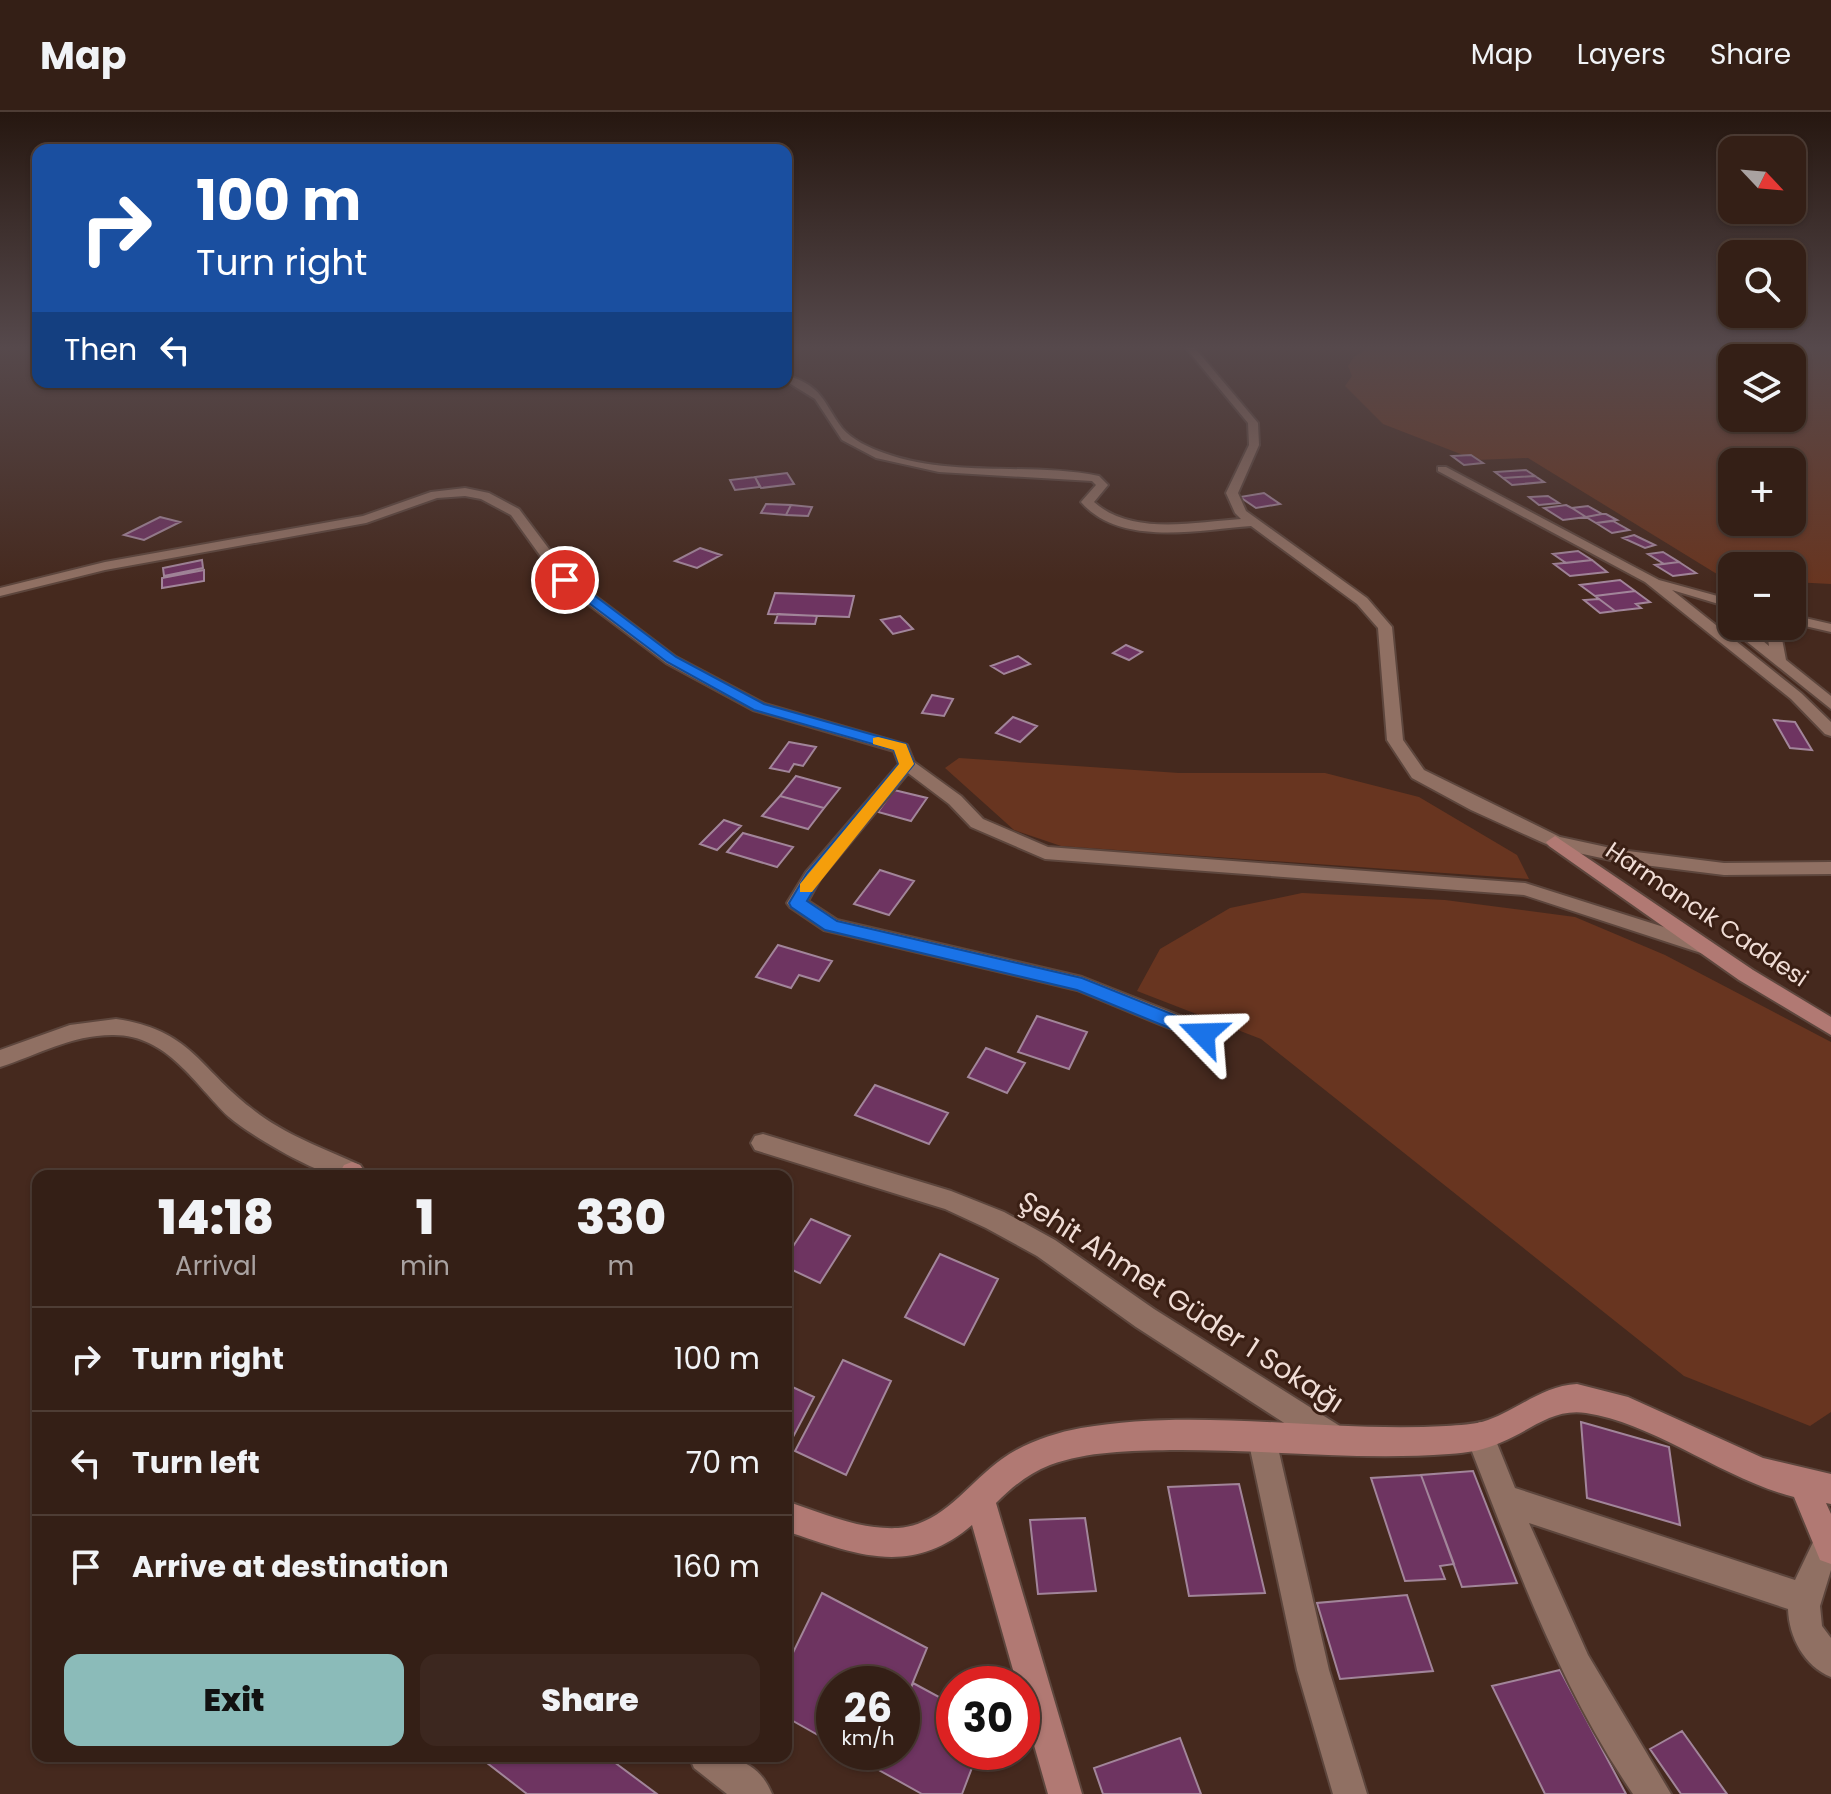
<!DOCTYPE html>
<html lang="en">
<head>
<meta charset="utf-8">
<style>
  :root { --surface:#341f16; --page:#3c271f; --text:#f1f3f6; --muted:#a9a2a1; --line:#4e3d35; --accent:#8bbbb9 }
  body { margin:0; font-family:Poppins,sans-serif; background:var(--page); color:var(--text); height:100vh; display:flex; flex-direction:column; font-size:30px; white-space:nowrap }
  * { box-sizing:border-box; margin:0 }
  p { font-size:26px; color:var(--muted) }
  .icon { flex:none; width:44px; height:44px; fill:none; stroke:currentColor; stroke-width:2; stroke-linecap:round; stroke-linejoin:round }
  .map { position:relative; flex:1; overflow:hidden }
  .details { position:absolute; left:32px; top:1058px; width:760px; height:592px; display:flex; flex-direction:column; background:var(--surface); border-radius:16px; box-shadow:0 2px 6px #0004,0 0 0 2px var(--line) }
  .details>* { flex:none }
  .banner { position:absolute; left:32px; top:32px; width:760px; height:244px; border-radius:16px; box-shadow:0 2px 6px #0004,0 0 0 2px var(--line); background:#1a4fa0; color:#fff; overflow:hidden }
  .needle { width:52px; rotate:116deg }
  .buttons { position:absolute; left:1718px; top:24px; display:grid; gap:16px }
  .buttons a { display:grid; place-items:center; width:88px; height:88px; border-radius:16px; background:var(--surface); box-shadow:0 2px 6px #0004,0 0 0 2px var(--line); font-size:40px }
  .speed { position:absolute; left:816px; top:1554px; display:flex; gap:16px; font-size:40px; font-weight:700; text-align:center }
  .speed>* { display:grid; place-content:center; width:104px; height:104px; border-radius:50%; background:var(--surface); box-shadow:0 2px 6px #0004,0 0 0 2px var(--line); line-height:1 }
  .speed small { font-size:20px; font-weight:400 }
  .speed .limit { border:12px solid #d22; background:#fff; color:#111 }
  .pin { position:absolute; display:grid; place-items:center; width:68px; height:68px; color:#fff; margin:-34px; border:4px solid #fff; border-radius:50%; box-shadow:0 2px 8px #0007 }
  .me { position:absolute; width:88px; margin:-44px; rotate:292deg; stroke-linejoin:round; filter:drop-shadow(0 0 6px #0008) }
  .turn { display:flex; align-items:center; gap:28px; height:168px; padding:0 32px; font-size:36px }
  .turn .icon { width:104px; height:104px; stroke-width:2.5 }
  .turn b { display:block; font-size:56px; line-height:68px }
  .then { display:flex; align-items:center; height:76px; padding:0 32px; background:#0003; gap:16px; font-size:30px }
  .eta { display:flex; justify-content:space-evenly; align-items:center; height:136px; text-align:center }
  .eta b { font-size:48px; font-weight:800; line-height:56px }
  .primary-button { display:flex; gap:16px; margin-top:auto; padding:16px 32px }
  .primary-button a { flex:1; height:92px; border-radius:16px; background:var(--accent); color:#111; font-size:32px; font-weight:800; line-height:92px; text-align:center }
  .primary-button a+a { background:var(--page); color:var(--text) }
  ul { padding:0; list-style:none }
  li { display:flex; align-items:center; gap:24px; height:104px; padding:0 32px; border-top:2px solid var(--line) }
  li div { flex:1 }
  li b { display:block; font-size:30px }
  li em { font-style:normal }
  header { display:flex; align-items:center; gap:48px; box-sizing:border-box; height:112px; padding:0 40px; background:var(--surface); border-bottom:2px solid var(--line) }
  header strong { font-size:38px }
  nav { display:flex; gap:44px; margin-inline-start:auto; font-size:28px }
  .map>svg:first-child { display:block }
  .green { fill:#683520; fill-rule:evenodd }
  .building { fill:#6e3461; stroke:#a2859a; stroke-width:2 }
  .lines { fill:none; stroke-linecap:round; stroke-linejoin:round }
  .street-casing { stroke:#5d463d; stroke-width:4 }
  .secondary-casing { stroke:#5d463d; stroke-width:4 }
  .street { fill:#907063; fill-rule:evenodd }
  .secondary { fill:#b17973; fill-rule:evenodd }
  .route { fill:#1a73e8; stroke:#114b97; stroke-width:2 }
  .slow { fill:#f59e0b }
  .labels { text-anchor:middle; dominant-baseline:central; stroke-width:6; stroke-linejoin:round; paint-order:stroke }
  .street-label { font-size:24px; fill:#f0ddd6; stroke:#3a1f14 }
  .near-street-label { font-size:28px; fill:#f0ddd6; stroke:#3a1f14 }
</style>
</head>
<body>
<header>
<strong>Map</strong>
<nav><a>Map</a><a>Layers</a><a>Share</a></nav>
</header>
<div class="map">
<svg width="1831" height="1682" viewBox="0 0 1831 1682">
  <rect width="100%" height="100%" fill="#45291e"/>
  <path class="green" d="M1370,235H1831V472L1792,470V454H1732V467H1725L1528,346L1476,348L1383,312L1345,274L1352,264L1348,254L1354,245ZM1732,246H1792V306H1732ZM1732,350H1792V410H1732Z
    M959,646L1179,661H1325L1419,685L1517,743L1529,767L1061,734L1014,718L945,656Z
    M1302,781L1445,788L1575,805L1665,843L1831,930V1300L1810,1314L1684,1264L1261,927L1137,879L1160,837L1230,796Z"/>
  <path class="building" d="M1471,343L1483,351L1464,353L1452,344Z
    M1526,358L1535,364L1503,366L1495,360Z
    M787,361L794,372L761,376L755,365Z
    M1535,364L1544,370L1512,373L1503,366Z
    M755,365L760,375L735,378L730,368Z
    M1264,381L1280,392L1256,396L1240,385Z
    M1548,384L1559,391L1539,393L1529,385Z
    M766,392L791,393L786,403L761,401Z
    M791,393L812,395L808,404L786,403Z
    M1566,393L1572,396L1586,405L1563,408L1544,396Z
    M1588,394L1602,402L1586,405L1572,396Z
    M1602,402H1606L1617,408L1596,411L1586,405Z
    M160,405L180,410L144,428L124,423Z
    M1613,409L1629,418L1612,421L1596,411Z
    M1634,423L1655,433L1645,436L1623,426Z
    M700,436L721,443L697,456L675,449Z
    M1578,439L1592,448L1566,451L1553,442Z
    M1663,440L1679,450L1664,452L1648,442Z
    M202,448L203,456L164,464L163,456Z
    M1592,448L1607,460L1570,464L1554,452Z
    M1679,450L1696,461L1673,464L1655,453Z
    M204,458V469L162,476V466Z
    M1620,468L1635,479L1595,484L1580,473Z
    M1635,479L1650,490L1636,492L1641,496L1615,499L1595,484Z
    M775,481L854,484L849,505L768,502Z
    M1599,487L1615,499L1600,501L1584,488Z
    M778,502L817,504L815,512L775,511Z
    M900,504L913,517L893,522L881,508Z
    M1126,533L1142,540L1129,548L1113,541Z
    M1018,544L1030,552L1004,562L991,554Z
    M932,583L953,587L944,604L922,601Z
    M1013,605L1037,614L1020,630L996,621Z
    M1774,608L1795,610L1812,638L1790,636Z
    M789,630L816,635L803,654L794,652L789,660L770,656Z
    M796,664L840,676L824,696L780,684Z
    M894,678L927,686L911,709L878,700Z
    M780,684L824,696L808,717L762,704Z
    M724,708L741,714L717,738L700,732Z
    M743,721L793,735L777,755L727,740Z
    M880,758L914,769L889,803L854,792Z
    M778,833L832,849L819,869L799,863L791,876L756,865Z
    M1037,904L1087,920L1069,957L1018,940Z
    M986,936L1025,951L1007,981L968,965Z
    M875,973L948,1001L929,1032L855,1003Z
    M811,1107L850,1124L820,1171L786,1155V1145Z
    M940,1142L998,1167L964,1233L905,1205Z
    M843,1248L891,1269L846,1363L795,1339Z
    M786,1272L814,1285L793,1325L786,1322Z
    M1581,1310L1669,1335L1680,1413L1587,1386Z
    M1473,1359L1517,1471L1462,1475L1421,1363Z
    M1421,1363L1454,1452L1440,1454L1445,1467L1405,1469L1371,1366Z
    M1239,1372L1265,1481L1189,1484L1168,1375Z
    M1085,1406L1096,1479L1038,1482L1030,1408Z
    M822,1481L927,1536L902,1597V1572H834V1632L786,1605V1555Z
    M1407,1483L1433,1559L1340,1567L1317,1491Z
    M1560,1558L1626,1682H1545L1492,1574Z
    M913,1571L954,1593V1640H978L962,1682H922L877,1657L884,1640H902V1597Z
    M1682,1619L1727,1682H1681L1650,1637Z
    M1180,1626L1201,1682H1103L1094,1656Z
    M848,1640H884L877,1657Z
    M478,1644H606L657,1682H527Z"/>
  <g class="lines">
    <defs>
      <path id="street" d="M1185,235H1194L1258,311L1259,333L1238,381L1246,399L1367,486L1392,515L1403,628L1424,658L1560,725L1620,738L1724,751L1831,750V762L1724,763L1620,750L1555,736L1471,698L1412,666L1387,628L1378,516L1357,492L1251,414C1198,418 1120,435 1081,390L1096,373L1092,369L939,360L876,346L842,328L815,287L786,269V263C824,275 822,289 842,316C852,328 870,336 884,341C953,366 1029,350 1099,364L1108,373L1094,390C1132,424 1194,410 1241,407L1235,401L1226,381L1249,333L1248,311Z
        M1438,355H1446L1659,468L1732,488V496L1672,478L1801,581L1831,610V624L1825,622L1791,587L1645,470L1438,359Z
        M465,376L489,381L519,397L570,465L676,545L765,592L907,633L914,650L961,684L983,707L1048,735L1525,771L1711,830L1714,835L1704,842L1524,783L1045,747L971,715L949,692L908,661L820,767L808,789L837,808L1082,865L1211,916L1214,922L1211,928L1203,930L1077,878L824,818L790,795L787,791L806,760L899,652L894,639L753,598L666,551L560,471L511,403L481,387L465,384L437,386L366,411L105,458L0,484V476L105,450L363,404L431,380Z
        M1792,503L1831,512V520L1792,511Z
        M1731,511L1732,514H1745L1769,534L1768,527L1777,514H1791L1782,527L1786,548L1831,584V597L1731,517Z
        M116,907C191,918 198,955 251,996C283,1022 323,1036 360,1053L364,1060L362,1064C354,1064 345,1066 337,1064C310,1058 250,1023 229,1005C194,972 167,922 112,923C71,923 38,943 0,955V938L70,913Z
        M763,1022L951,1079L1004,1100L1055,1128L1154,1197L1343,1316L1347,1326L1343,1336L1333,1340L1323,1336L1136,1215L1037,1144L986,1116L945,1097L755,1038L751,1031L755,1024Z
        M1480,1310L1490,1314L1515,1376L1795,1468L1816,1424L1831,1421V1458L1820,1494L1822,1514L1831,1526V1565C1804,1554 1789,1525 1788,1497L1529,1411L1588,1543L1671,1682H1633C1558,1572 1514,1447 1466,1324L1470,1314Z
        M1262,1313L1272,1317L1276,1327L1329,1558L1367,1682H1333L1297,1558L1248,1327L1252,1317Z
        M689,1644C724,1644 756,1643 772,1682H727L694,1656Z"/>
      <path id="secondary" d="M1555,724L1753,858L1831,905V923L1739,868L1549,734L1546,730Z
        M352,1050L360,1053L368,1064H342L340,1060L344,1053Z
        M1577,1272L1628,1285L1763,1346L1831,1362V1392L1826,1391L1831,1402V1452L1820,1448L1794,1385C1723,1367 1654,1311 1586,1301C1553,1296 1531,1318 1502,1330C1485,1338 1468,1341 1449,1342C1357,1349 1263,1337 1170,1338C1130,1339 1088,1339 1050,1353C1029,1361 1012,1375 996,1391L1082,1682H1048L1022,1591V1572H1017L972,1413C910,1466 855,1442 786,1419V1389C822,1401 859,1418 898,1416C943,1413 968,1371 1002,1347C1024,1331 1054,1321 1081,1316C1200,1295 1325,1321 1446,1314C1459,1313 1474,1313 1488,1308C1519,1297 1542,1274 1577,1272Z"/>
    </defs>
    <use href="#street" class="street-casing"/>
    <use href="#secondary" class="secondary-casing"/>
    <use href="#street" class="street"/>
    <use href="#secondary" class="secondary"/>
  </g>
  <linearGradient id="sky" x2="0" y2="1"><stop stop-color="#261710"/><stop offset="0.5" stop-color="#56494c"/><stop offset="1" stop-color="#56494c" stop-opacity="0"/></linearGradient>
  <rect width="1831" height="471" fill="url(#sky)"/>
  <path class="route" d="M561,465H570L676,545L764,592L906,632L914,652L820,767L807,789L837,809L1082,866L1209,917L1212,922L1209,927H1196L1077,878L825,818L791,795L789,791L807,761L899,652L894,638L754,598L667,550L561,470Z"/>
  <path class="slow" d="M878,625L906,632L914,652L812,780H800V772L899,652L894,638L873,632V626Z"/>
  <g class="labels">
    <g class="street-label">
      <text transform="translate(1707 802) rotate(34)">Harmancık Caddesi</text>
    </g>
    <g class="near-street-label">
      <text transform="translate(1181 1190) rotate(33)">Şehit Ahmet Güder 1 Sokağı</text>
    </g>
  </g>
</svg>
<div class="buttons">
<a><svg class="needle" viewBox="-14 -14 28 28"><path d="M0-13l5 13h-10z" fill="#e53935"/><path d="M0 13l5-13h-10z" fill="#a9a2a1"/></svg></a>
<a><svg class="icon" aria-label="search" viewBox="0 0 24 24"><circle cx="10" cy="10" r="6"/><path d="M15 15l6 6"/></svg></a>
<a><svg class="icon" aria-label="layers" viewBox="0 0 24 24"><path d="M12 4l9 5-9 5-9-5zM3 14l9 5 9-5"/></svg></a>
<a>+</a>
<a>−</a>
</div>
<div class="speed"><div>26<small>km/h</small></div><div class="limit">30</div></div>
<div class="pin" style="left:565px;top:468px;background:#d93025"><svg class="icon" aria-label="arrive" viewBox="0 0 24 24"><path d="M6 21V4h12l-3 4 3 4H6"/></svg></div>
<svg class="me" style="left:1203px;top:922px" viewBox="-20 -20 40 40"><path d="M0-17L14 15 0 8-14 15z" fill="#1a73e8" stroke="#fff" stroke-width="4"/></svg>
<div class="banner">
<div class="turn"><svg class="icon" aria-label="right" viewBox="0 0 24 24"><path d="M7 20v-9h11M14 6l5 5-5 5"/></svg><div><b>100 m</b>Turn right</div></div>
<div class="then">Then<svg class="icon" aria-label="left" viewBox="0 0 24 24"><path d="M17 20v-9H6M10 6l-5 5 5 5"/></svg></div>
</div>
<section class="details">
<div class="eta">
<div><b>14:18</b><p>Arrival</p></div>
<div><b>1</b><p>min</p></div>
<div><b>330</b><p>m</p></div>
</div>
<ul>
<li><svg class="icon" aria-label="right" viewBox="0 0 24 24"><path d="M7 20v-9h11M14 6l5 5-5 5"/></svg><div><b>Turn right</b></div><em>100 m</em></li>
<li><svg class="icon" aria-label="left" viewBox="0 0 24 24"><path d="M17 20v-9H6M10 6l-5 5 5 5"/></svg><div><b>Turn left</b></div><em>70 m</em></li>
<li><svg class="icon" aria-label="arrive" viewBox="0 0 24 24"><path d="M6 21V4h12l-3 4 3 4H6"/></svg><div><b>Arrive at destination</b></div><em>160 m</em></li>
</ul>
<div class="primary-button"><a>Exit</a><a>Share</a></div>
</section>
</div>
</body>
</html>
